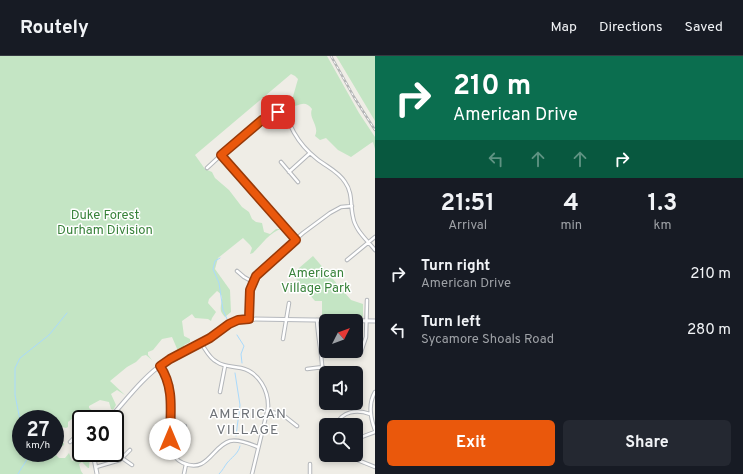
<!DOCTYPE html>
<html lang="en">
<head>
<meta charset="utf-8">
<style>
  :root { --surface:#171b24; --page:#242831; --text:#f1f3f6; --muted:#9ea1a6; --line:#363941; --accent:#ea580c }
  body { margin:0; font-family:Overpass,sans-serif; background:var(--page); color:var(--text); height:100vh; display:flex; flex-direction:column; font-size:15px; white-space:nowrap }
  * { box-sizing:border-box; margin:0 }
  p { font-size:13px; color:var(--muted) }
  .icon { flex:none; width:22px; height:22px; fill:none; stroke:currentColor; stroke-width:2; stroke-linecap:round; stroke-linejoin:round }
  .map { position:relative; flex:1; overflow:hidden }
  .drawer { display:flex; flex-direction:column; background:var(--surface); width:368px }
  .drawer>* { flex:none }
  .top-card { background:#0b6e4f; color:#fff; overflow:hidden }
  .needle { width:26px; rotate:48deg }
  .fabs { position:absolute; left:319px; top:258px; display:grid; gap:8px }
  .fabs a { display:grid; place-items:center; width:44px; height:44px; border-radius:6px; background:var(--surface); box-shadow:0 2px 6px #0003; font-size:20px }
  .speed { position:absolute; left:12px; top:354px; display:flex; gap:8px; font-size:20px; font-weight:700; text-align:center }
  .speed>* { display:grid; place-content:center; width:52px; height:52px; border-radius:50%; background:var(--surface); box-shadow:0 2px 6px #0003; line-height:1 }
  .speed small { font-size:10px; font-weight:400 }
  .speed .limit { border:2px solid #111; border-radius:6px; background:#fff; color:#111 }
  .pin { position:absolute; display:grid; place-items:center; width:34px; height:34px; color:#fff; margin:-17px; border-radius:8px; box-shadow:0 2px 6px #0006 }
  .me { position:absolute; width:44px; margin:-22px; rotate:0deg; stroke-linejoin:round; filter:drop-shadow(0 0 3px #0008) }
  .turn { display:flex; align-items:center; gap:14px; height:84px; padding:0 12px; font-size:18px }
  .turn .icon { width:52px; height:52px; stroke-width:2.5 }
  .turn b { display:block; font-size:28px; line-height:34px }
  .lanes { display:flex; align-items:center; height:38px; padding:0 12px; background:#0003; justify-content:center; gap:20px; direction:ltr }
  .lanes .off { opacity:.35 }
  .eta { display:flex; justify-content:space-evenly; align-items:center; height:68px; text-align:center }
  .eta b { font-size:24px; font-weight:700; line-height:28px }
  .primary-button { display:flex; gap:8px; margin-top:auto; padding:8px 12px }
  .primary-button a { flex:1; height:46px; border-radius:6px; background:var(--accent); color:#fff; font-size:16px; font-weight:700; line-height:46px; text-align:center }
  .primary-button a+a { background:var(--page); color:var(--text) }
  ul { padding:0; list-style:none }
  li { display:flex; align-items:center; gap:12px; height:56px; padding:0 12px }
  li div { flex:1 }
  li b { display:block; font-size:15px }
  li em { font-style:normal }
  header { display:flex; align-items:center; gap:24px; box-sizing:border-box; height:56px; padding:0 20px; background:var(--surface); border-bottom:1px solid var(--line) }
  header strong { font-size:19px }
  nav { display:flex; gap:22px; margin-inline-start:auto; font-size:14px }
  main { display:flex; flex:1; min-height:0 }
  .map>svg:first-child { display:block }
  .green { fill:#c4e5c4 }
  .lines { fill:none; stroke-linecap:round; stroke-linejoin:round }
  .stream { stroke:#aadafc; stroke-width:1 }
  .street-casing { stroke:#b3b6ba; stroke-width:4.5 }
  .secondary-casing { stroke:#b5b8bd; stroke-width:5 }
  .street { stroke:#fff; stroke-width:2.5 }
  .secondary { stroke:#fff; stroke-width:3 }
  .rail-casing { stroke:#b4b5b6; stroke-width:2.5 }
  .rail { stroke:#fff; stroke-width:1; stroke-dasharray:3; stroke-linecap:butt }
  .route-casing { stroke:#983908; stroke-width:10 }
  .route { stroke:#ea580c; stroke-width:7 }
  .labels { text-anchor:middle; dominant-baseline:central; stroke-width:3; stroke-linejoin:round; paint-order:stroke }
  .park-label { font-size:13px; fill:#38823a; stroke:#fff }
  .neighbourhood-label { font-size:14px; letter-spacing:1px; fill:#6f7378; stroke:#fff }
</style>
</head>
<body>
<header>
<strong>Routely</strong>
<nav><a>Map</a><a>Directions</a><a>Saved</a></nav>
</header>
<main>
<div class="map">
<svg width="375" height="418" viewBox="0 0 375 418">
  <rect width="100%" height="100%" fill="#efede6"/>
  <path class="green" d="M0,0H327L359,57L375,81V93L373,86L371,87L351,101L338,94L326,82L320,84L315,80C320,70 308,62 312,53C305,43 299,50 290,51L298,23L295,20L291,18L195,99L205,113L212,116L215,122L229,134L242,151L249,156L252,163L256,166L262,167L264,176L270,178L276,173H281C270,176 261,189 253,197L250,198L252,192L250,189L243,182L218,202L215,213L230,234L231,256L225,261C224,260 221,256 221,255C219,247 227,242 217,235L209,243L208,247L216,256L212,262L211,265L208,263L195,262L192,258L182,265L184,280L190,283V286L184,289L185,292L178,295L172,281L162,283L153,294L148,296V299L152,304L146,299L142,300L136,306L127,311L110,325L125,339L117,334L111,338L116,349L113,354L111,353L109,346L100,344L89,350V352L94,356L88,358L87,360L89,363H81L80,370L76,372L73,371L77,365L76,363L73,362L68,366V371L66,372L59,370L55,375V363H21V397H55V386L64,387V389L56,394V399L59,402H65L69,397L72,405L74,404L78,400L77,393L82,398H88L90,399L89,412H88L82,406L79,408L81,415L83,418H0Z
    M336,0H375V65L338,3Z
    M313,200L351,244L363,248V261L322,262V245H315L292,218Z"/>
  <g class="lines">
    <path class="stream" d="M220,202L215,205L213,213L219,227L223,254L227,263
      M237,279L244,290L241,298L242,307
      M235,317L240,349L236,380
      M21,384L18,377L20,364L15,339V312L20,302L49,279L67,257
      M18,418C22,410 28,404 30,397
      M219,418C223,414 224,411 227,407C231,402 239,397 240,390"/>
    <defs>
      <path id="street" d="M285,43C284,66 299,89 317,103C327,111 338,115 345,126C353,137 350,149 353,161C355,174 367,184 375,194
        M221,99L296,184
        M281,106L298,126
        M207,112C225,96 262,57 285,54
        M289,116L310,97
        M347,204L375,181
        M237,215L244,221L253,226
        M249,263C250,242 248,229 262,213L303,177L330,157L341,151L352,150
        M317,264C318,287 325,309 322,332
        M283,283L289,247
        M201,287C206,294 209,302 217,306C224,311 232,310 241,312C259,316 269,335 268,352L252,418
        M361,296L366,281L367,244
        M160,310C177,334 168,363 170,391C172,398 176,404 183,407C208,418 212,390 230,385C239,383 250,388 258,391
        M307,313L323,311
        M220,336L225,310
        M375,336C368,348 370,361 375,374
        M268,355L283,359L297,370
        M170,369L185,370
        M336,369C342,355 357,353 370,358
        M356,383L375,376
        M70,386L74,382H81
        M345,399L375,411
        M122,402L132,409
        M310,408V418
        M96,411L120,404L130,394
        M184,418L186,408"/>
      <path id="secondary" d="M109,363C127,343 143,321 165,306C178,296 195,291 209,283C221,275 231,264 246,263L375,265
        M93,397L97,418"/>
    </defs>
    <use href="#street" class="street-casing"/>
    <use href="#secondary" class="secondary-casing"/>
    <use href="#street" class="street"/>
    <use href="#secondary" class="secondary"/>
    <defs>
      <path id="rail" d="M331,0L354,41L375,74"/>
    </defs>
    <use href="#rail" class="rail-casing"/>
    <use href="#rail" class="rail"/>
  </g>
  <g class="lines">
    <defs>
      <path id="route" d="M170,383C170,357 175,332 160,310L170,303L210,282L229,268L238,264L249,263L250,234L256,220L296,184L221,99L262,64L278,56"/>
    </defs>
    <use href="#route" class="route-casing"/>
    <use href="#route" class="route"/>
  </g>
  <g class="labels">
    <g class="park-label">
      <text x="105" y="160">Duke Forest<tspan x="105" dy="15">Durham Division</tspan></text>
      <text x="316" y="218">American<tspan x="316" dy="15">Village Park</tspan></text>
    </g>
    <g class="neighbourhood-label">
      <text x="248" y="358">AMERICAN<tspan x="248" dy="16">VILLAGE</tspan></text>
    </g>
  </g>
</svg>
<div class="fabs">
<a><svg class="needle" viewBox="-14 -14 28 28"><path d="M0-13l5 13h-10z" fill="#e53935"/><path d="M0 13l5-13h-10z" fill="#9ea1a6"/></svg></a>
<a><svg class="icon" aria-label="sound" viewBox="0 0 24 24"><path d="M4 9h4l5-4v14l-5-4H4zM17 9q2 3 0 6"/></svg></a>
<a><svg class="icon" aria-label="search" viewBox="0 0 24 24"><circle cx="10" cy="10" r="6"/><path d="M15 15l6 6"/></svg></a>
</div>
<div class="speed"><div>27<small>km/h</small></div><div class="limit">30</div></div>
<div class="pin" style="left:278px;top:56px;background:#d93025"><svg class="icon" aria-label="arrive" viewBox="0 0 24 24"><path d="M6 21V4h12l-3 4 3 4H6"/></svg></div>
<svg class="me" style="left:170px;top:383px" viewBox="-20 -20 40 40"><circle r="19" fill="#fff"/><path d="M0-13L10 11 0 6-10 11z" fill="#ea580c"/></svg>
</div>
<section class="drawer">
<div class="top-card">
<div class="turn"><svg class="icon" aria-label="right" viewBox="0 0 24 24"><path d="M7 20v-9h11M14 6l5 5-5 5"/></svg><div><b>210 m</b>American Drive</div></div>
<div class="lanes"><svg class="icon off" aria-label="left" viewBox="0 0 24 24"><path d="M17 20v-9H6M10 6l-5 5 5 5"/></svg><svg class="icon off" aria-label="ahead" viewBox="0 0 24 24"><path d="M12 20V5M6 11l6-6 6 6"/></svg><svg class="icon off" aria-label="ahead" viewBox="0 0 24 24"><path d="M12 20V5M6 11l6-6 6 6"/></svg><svg class="icon" aria-label="right" viewBox="0 0 24 24"><path d="M7 20v-9h11M14 6l5 5-5 5"/></svg></div>
</div>
<div class="eta">
<div><b>21:51</b><p>Arrival</p></div>
<div><b>4</b><p>min</p></div>
<div><b>1.3</b><p>km</p></div>
</div>
<ul>
<li><svg class="icon" aria-label="right" viewBox="0 0 24 24"><path d="M7 20v-9h11M14 6l5 5-5 5"/></svg><div><b>Turn right</b><p>American Drive</p></div><em>210 m</em></li>
<li><svg class="icon" aria-label="left" viewBox="0 0 24 24"><path d="M17 20v-9H6M10 6l-5 5 5 5"/></svg><div><b>Turn left</b><p>Sycamore Shoals Road</p></div><em>280 m</em></li>
</ul>
<div class="primary-button"><a>Exit</a><a>Share</a></div>
</section>
</main>
</body>
</html>
